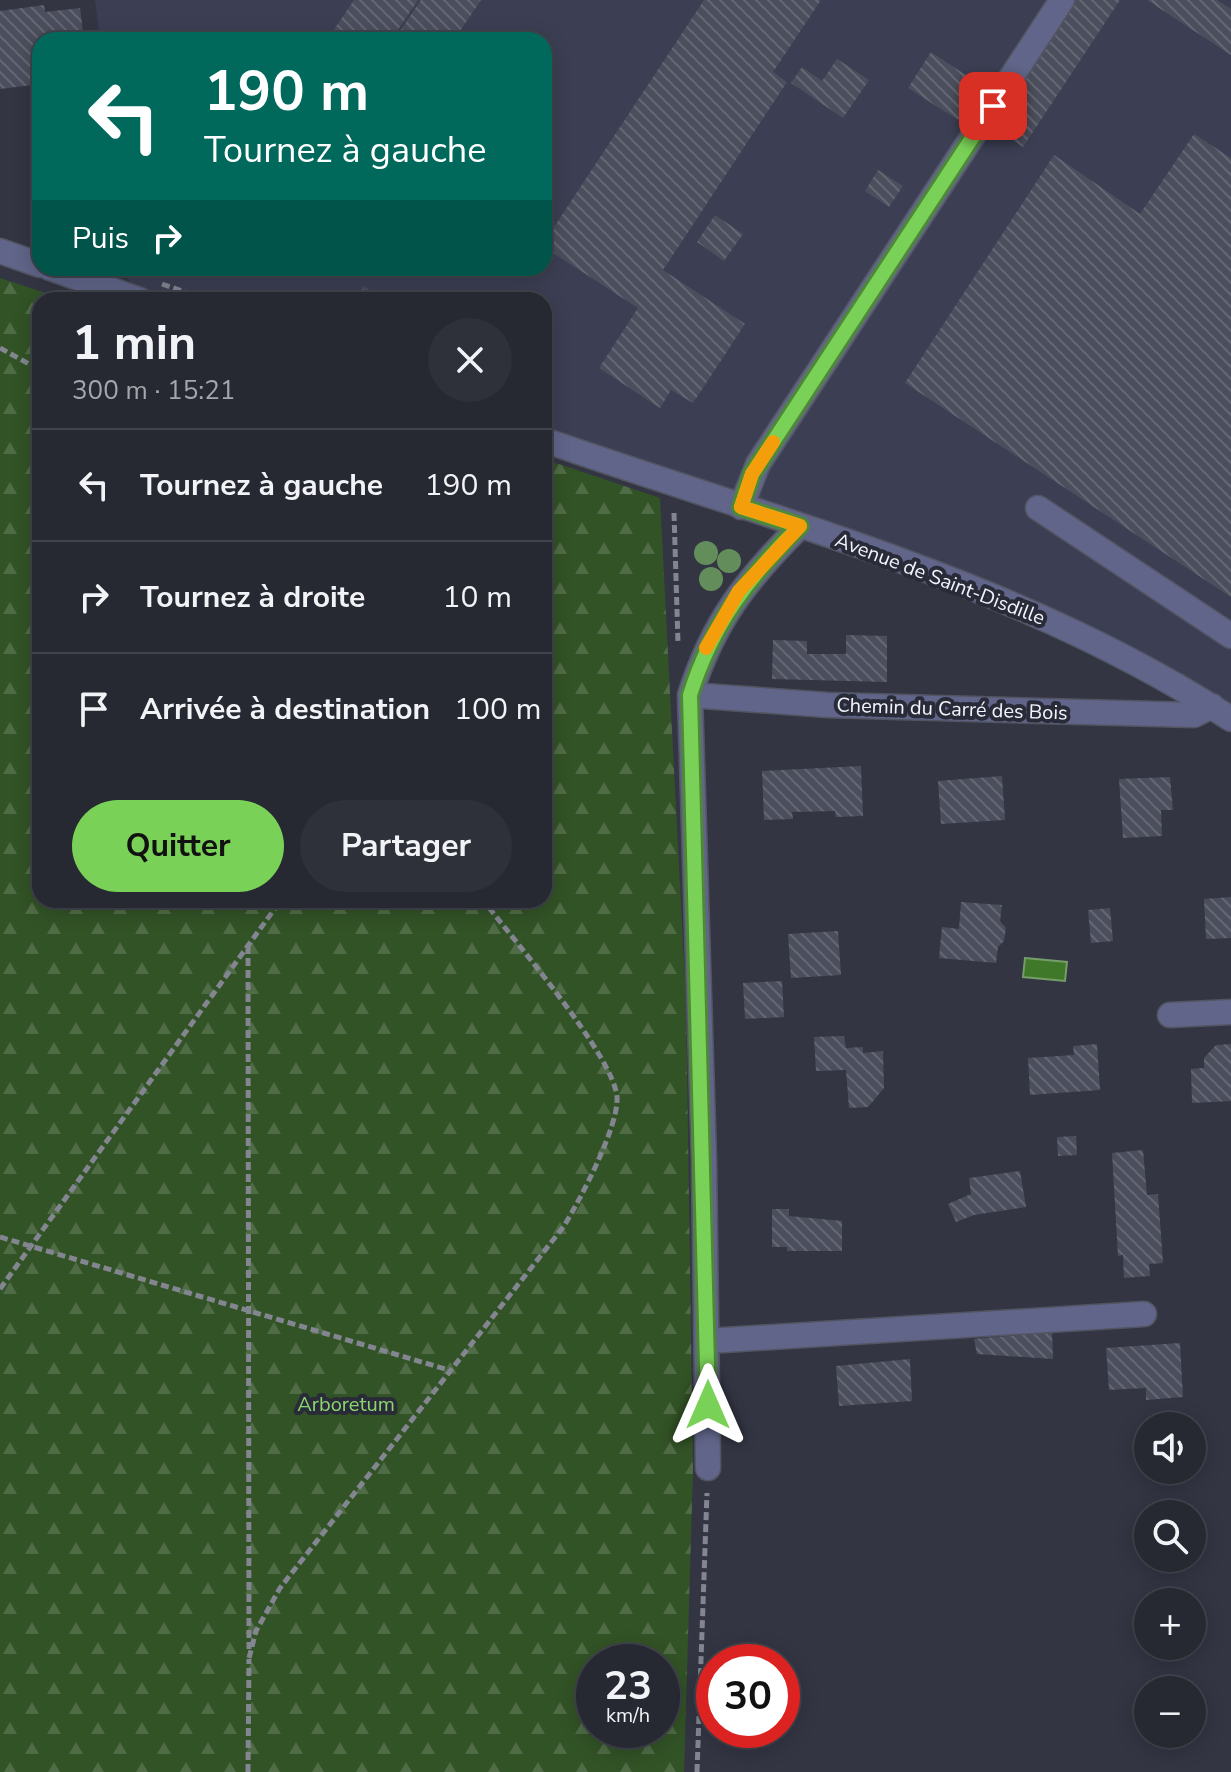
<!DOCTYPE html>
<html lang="fr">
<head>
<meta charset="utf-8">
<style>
  :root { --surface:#262832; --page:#2e303a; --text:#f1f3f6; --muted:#a4a6ac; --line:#42444d; --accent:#7ad157 }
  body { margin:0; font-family:"Nunito Sans",sans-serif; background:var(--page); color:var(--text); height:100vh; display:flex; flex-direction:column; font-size:30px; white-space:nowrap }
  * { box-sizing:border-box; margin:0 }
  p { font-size:26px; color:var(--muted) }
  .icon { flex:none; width:44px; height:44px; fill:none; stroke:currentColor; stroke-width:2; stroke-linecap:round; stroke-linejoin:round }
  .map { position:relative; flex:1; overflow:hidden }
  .drawer { position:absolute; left:32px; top:292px; width:520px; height:616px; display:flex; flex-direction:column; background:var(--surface); border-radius:24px; box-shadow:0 4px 20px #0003,0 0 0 2px var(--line) }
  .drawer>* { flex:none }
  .banner { position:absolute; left:32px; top:32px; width:520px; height:244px; border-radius:24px; box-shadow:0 4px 20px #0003,0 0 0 2px var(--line); background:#00695c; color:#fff; overflow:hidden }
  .tools { position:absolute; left:1134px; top:1412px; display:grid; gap:16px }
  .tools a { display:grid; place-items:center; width:72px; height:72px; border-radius:50%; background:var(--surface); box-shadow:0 4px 20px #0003,0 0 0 2px var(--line); font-size:40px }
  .speed { position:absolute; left:576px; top:1644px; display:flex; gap:16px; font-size:40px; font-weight:700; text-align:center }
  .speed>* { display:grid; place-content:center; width:104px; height:104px; border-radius:50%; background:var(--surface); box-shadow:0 4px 20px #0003,0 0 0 2px var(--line); line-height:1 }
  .speed small { font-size:20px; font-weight:400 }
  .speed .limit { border:12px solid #d22; background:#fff; color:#111 }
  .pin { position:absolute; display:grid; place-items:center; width:68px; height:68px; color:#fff; margin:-34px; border-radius:16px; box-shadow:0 4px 12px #0006 }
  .me { position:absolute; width:88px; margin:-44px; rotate:0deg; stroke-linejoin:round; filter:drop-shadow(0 0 6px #0008) }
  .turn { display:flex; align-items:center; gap:28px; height:168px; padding:0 40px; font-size:36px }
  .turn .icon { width:104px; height:104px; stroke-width:2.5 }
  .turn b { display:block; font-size:56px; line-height:68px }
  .then { display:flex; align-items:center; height:76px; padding:0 40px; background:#0003; gap:16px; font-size:30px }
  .round { display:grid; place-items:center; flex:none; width:84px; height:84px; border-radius:42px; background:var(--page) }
  .headline { display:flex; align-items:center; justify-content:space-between; height:136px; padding:0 40px }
  h1 { font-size:48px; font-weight:700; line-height:60px }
  .button { display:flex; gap:16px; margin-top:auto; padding:16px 40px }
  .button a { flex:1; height:92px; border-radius:48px; background:var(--accent); color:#111; font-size:32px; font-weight:700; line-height:92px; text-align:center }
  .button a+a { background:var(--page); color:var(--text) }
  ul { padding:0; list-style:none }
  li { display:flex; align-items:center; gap:24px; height:112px; padding:0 40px; border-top:2px solid var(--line) }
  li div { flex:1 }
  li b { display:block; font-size:30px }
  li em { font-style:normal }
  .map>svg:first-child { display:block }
  .built { fill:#3c3f53 }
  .forest { fill:url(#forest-firs); fill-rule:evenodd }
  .water { fill:#407829; stroke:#759d69; stroke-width:2 }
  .building { fill:url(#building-back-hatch) }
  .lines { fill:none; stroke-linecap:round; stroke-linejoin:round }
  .minor-casing { stroke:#525461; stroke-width:27 }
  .path { stroke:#838591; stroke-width:5; stroke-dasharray:8 4; stroke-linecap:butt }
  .minor { stroke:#606589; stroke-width:24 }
  .tree { fill:#638e5b }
  .route-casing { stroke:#4f8839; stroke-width:20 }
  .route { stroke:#7ad157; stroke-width:14 }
  .slow { stroke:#f59e0b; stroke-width:14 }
  .labels { text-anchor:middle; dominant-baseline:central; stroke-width:8; stroke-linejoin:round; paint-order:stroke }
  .street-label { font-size:20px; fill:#f2f4fd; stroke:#292b38 }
  .park-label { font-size:20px; fill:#8bd66f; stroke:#292b38 }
</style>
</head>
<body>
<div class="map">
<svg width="1231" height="1772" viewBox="0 0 1231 1772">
  <defs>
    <pattern id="forest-firs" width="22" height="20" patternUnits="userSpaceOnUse" patternTransform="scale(2)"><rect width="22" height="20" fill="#325326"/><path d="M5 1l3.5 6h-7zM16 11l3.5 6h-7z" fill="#506c46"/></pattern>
    <pattern id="building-back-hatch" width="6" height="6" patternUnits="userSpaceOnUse" patternTransform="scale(2)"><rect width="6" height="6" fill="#4b4e5c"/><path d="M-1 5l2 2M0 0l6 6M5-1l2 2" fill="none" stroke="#656874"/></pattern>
  </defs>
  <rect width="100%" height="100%" fill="#333543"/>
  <path class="built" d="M95,0H1231V719L1115,651L544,440V300H140L131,297L127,268H544V40H100Z"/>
  <path class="forest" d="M0,278L67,300H40V900H544V459L660,498L686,1001L693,1470L684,1772H0ZM594,1662H662V1730H594Z"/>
  <path class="water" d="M1025,958L1067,962L1065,981L1023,977Z"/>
  <path class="building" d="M354,0H418L391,40L371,30L364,40H347L333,31Z
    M421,0H481L454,40H394Z
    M704,0H821L773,72L787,82L663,270L745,324L693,403L671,390L660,408L599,368L638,308L544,247V242Z
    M1075,0H1120L1023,147L992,126Z
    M1147,0H1217L1231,9V55Z
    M44,5L45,12L80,8L84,40H40V84L0,89V11Z
    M931,52L981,85L958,120L908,88Z
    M837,59L869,80L843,118L791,83L802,67L822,81Z
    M1194,134L1231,158V597L905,383L1054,155L1140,214Z
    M878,170L903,186L889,207L865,191Z
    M715,215L743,234L724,261L697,242Z
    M364,286L384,300H355Z
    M846,635L887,636V682L772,679L773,640L807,641V654H846Z
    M861,766L863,816L836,817L835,811L792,812L793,819L764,820L762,771Z
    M1002,776L1005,820L941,824L938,781Z
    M1170,777L1173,810H1161L1162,836L1123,838L1119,779Z
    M1231,897V938L1206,939L1204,899Z
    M961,902L1002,905L1000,921L1006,928L1004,941L998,947L996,963L939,958L942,927L959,929Z
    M1110,908L1113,941L1091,943L1088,910Z
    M838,931L841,975L791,978L788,934Z
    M782,981L784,1017L745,1019L743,983Z
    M844,1036L846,1048L863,1047V1053L883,1051L884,1088L868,1107L849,1108L846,1070L816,1071L814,1037Z
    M1097,1044L1100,1090L1030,1095L1028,1058L1074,1055L1073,1046Z
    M1231,1044V1101L1192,1103L1191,1069L1204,1068V1058L1216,1045Z
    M1076,1136L1077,1155L1058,1156L1057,1137Z
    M1143,1150L1147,1195L1158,1194L1163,1263L1149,1264L1150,1276L1124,1278L1123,1255L1118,1256L1112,1153Z
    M1020,1171L1026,1207L974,1215L956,1222L948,1204L971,1194L969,1178Z
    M772,1209H789V1216L842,1221V1251H787V1247H772Z
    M1052,1332L1053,1359L977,1354L974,1339Z
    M1180,1343L1183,1397L1146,1400V1388L1109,1390L1106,1348Z
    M910,1359L912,1401L839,1406L836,1366Z"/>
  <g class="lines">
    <defs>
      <path id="minor" d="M0,251L40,265
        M50,268L140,300
        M544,440C777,521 1022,583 1231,719
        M741,507L758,464L1062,0
        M1038,508L1231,636
        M690,695L827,705L1194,715L1212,706
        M1170,1015L1231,1012
        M708,1341L1144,1314
        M708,1468L704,1160L690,695C713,622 746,580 800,526"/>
    </defs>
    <use href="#minor" class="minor-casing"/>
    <path class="path" d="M162,284L208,300
      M0,348L40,370
      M674,513L678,643
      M248,946L249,1649
      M0,1237L452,1371
      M0,1289L281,900
      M249,1658L256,1631L280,1588L564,1226C580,1200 619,1126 617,1097C614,1056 512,938 483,900
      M248,1772L249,1659
      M697,1772L707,1493"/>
    <use href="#minor" class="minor"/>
  </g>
  <g class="tree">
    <circle cx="706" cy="553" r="12"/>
    <circle cx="729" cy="561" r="12"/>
    <circle cx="711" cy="579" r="12"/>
  </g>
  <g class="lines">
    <defs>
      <path id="route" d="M708,1405L690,695C712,625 748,577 800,526L741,507L752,474L993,106"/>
    </defs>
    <use href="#route" class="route-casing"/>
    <use href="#route" class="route"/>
    <path class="slow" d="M706,648L739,591L800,526L741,507L752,474L773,442"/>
  </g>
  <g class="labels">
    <g class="street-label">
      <text transform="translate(940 579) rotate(21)">Avenue de Saint-Disdille</text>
      <text transform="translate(952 709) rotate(2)">Chemin du Carré des Bois</text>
    </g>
    <g class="park-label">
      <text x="346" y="1404">Arboretum</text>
    </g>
  </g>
</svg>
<div class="tools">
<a><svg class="icon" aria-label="sound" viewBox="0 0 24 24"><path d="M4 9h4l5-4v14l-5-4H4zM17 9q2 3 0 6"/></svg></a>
<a><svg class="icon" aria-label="search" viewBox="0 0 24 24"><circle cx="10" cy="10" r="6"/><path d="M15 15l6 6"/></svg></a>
<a>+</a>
<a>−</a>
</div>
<div class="speed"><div>23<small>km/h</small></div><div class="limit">30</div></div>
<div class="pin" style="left:993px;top:106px;background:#d93025"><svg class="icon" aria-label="arrive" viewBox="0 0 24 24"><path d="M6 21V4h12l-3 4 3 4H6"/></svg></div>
<svg class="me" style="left:708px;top:1405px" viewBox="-20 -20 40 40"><path d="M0-17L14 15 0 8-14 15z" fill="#7ad157" stroke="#fff" stroke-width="4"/></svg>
<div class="banner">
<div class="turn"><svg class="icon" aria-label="left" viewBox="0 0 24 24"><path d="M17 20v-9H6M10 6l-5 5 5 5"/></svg><div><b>190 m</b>Tournez à gauche</div></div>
<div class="then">Puis<svg class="icon" aria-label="right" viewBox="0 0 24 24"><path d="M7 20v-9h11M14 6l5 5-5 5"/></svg></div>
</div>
<section class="drawer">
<div class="headline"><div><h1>1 min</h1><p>300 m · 15:21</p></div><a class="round"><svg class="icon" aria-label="close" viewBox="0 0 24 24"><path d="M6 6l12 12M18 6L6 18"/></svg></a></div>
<ul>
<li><svg class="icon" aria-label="left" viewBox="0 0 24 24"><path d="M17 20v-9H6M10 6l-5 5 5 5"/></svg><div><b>Tournez à gauche</b></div><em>190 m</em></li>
<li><svg class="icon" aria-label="right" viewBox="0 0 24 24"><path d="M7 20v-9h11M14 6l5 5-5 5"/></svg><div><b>Tournez à droite</b></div><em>10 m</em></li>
<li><svg class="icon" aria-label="arrive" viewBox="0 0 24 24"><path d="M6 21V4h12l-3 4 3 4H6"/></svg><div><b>Arrivée à destination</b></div><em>100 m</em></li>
</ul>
<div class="button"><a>Quitter</a><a>Partager</a></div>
</section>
</div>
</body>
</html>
